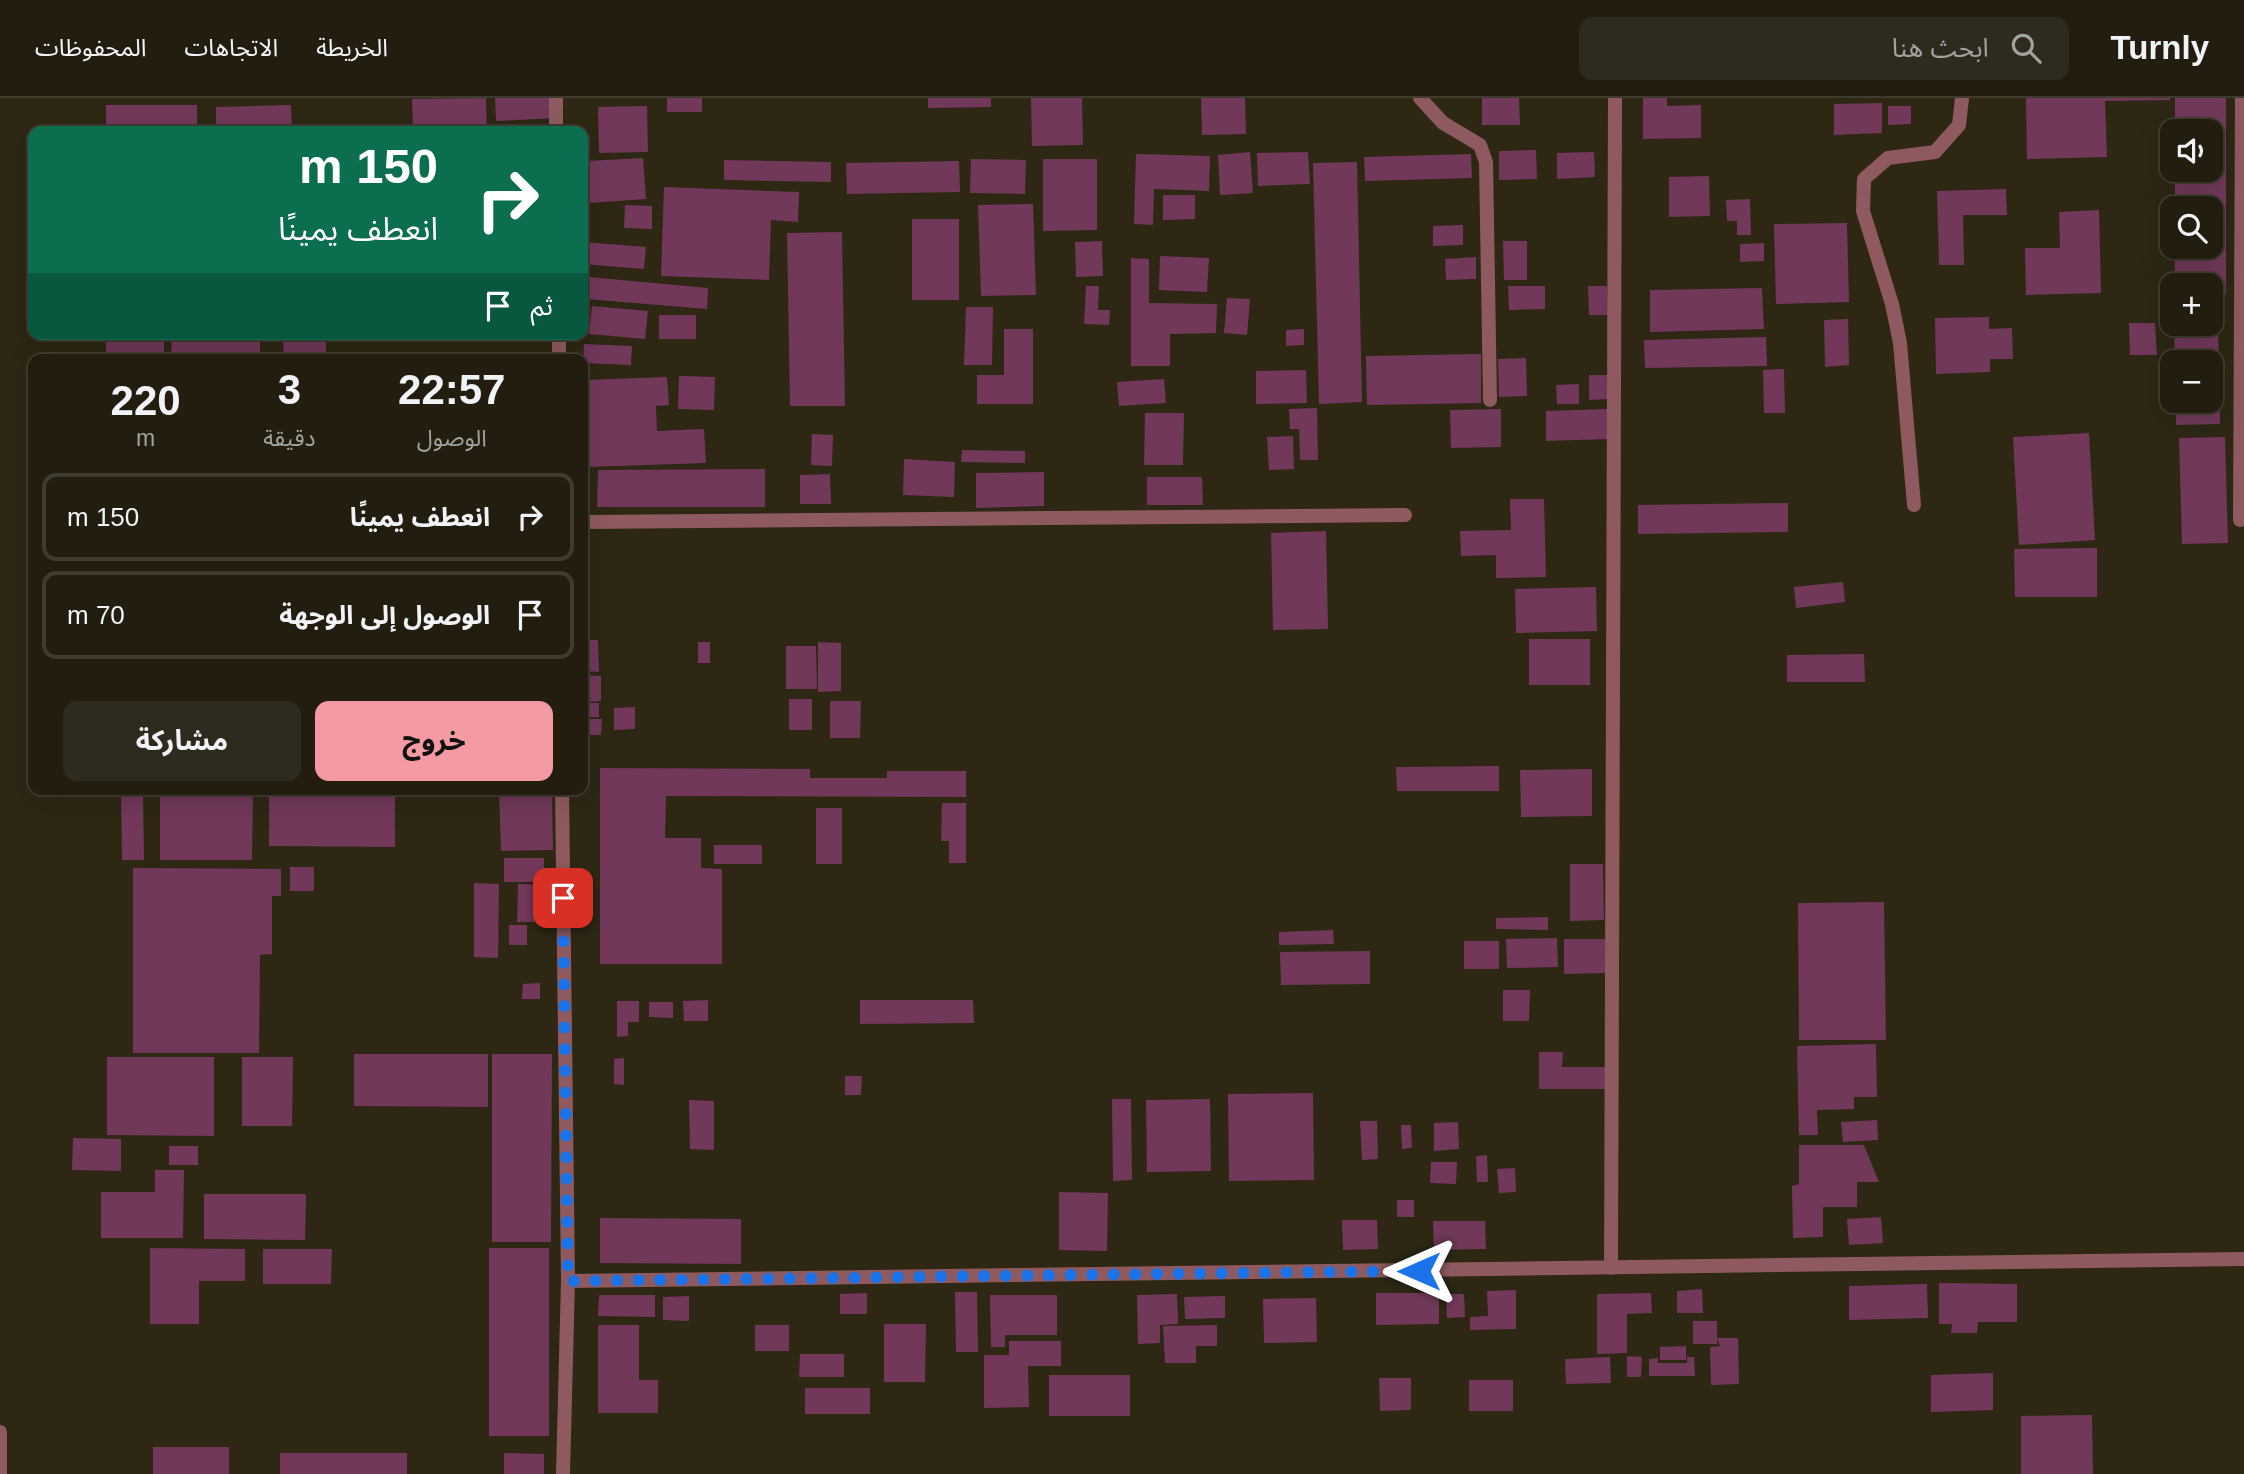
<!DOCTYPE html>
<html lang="ar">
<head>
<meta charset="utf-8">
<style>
  :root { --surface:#221d0f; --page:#2e2a1d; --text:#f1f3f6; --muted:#a2a29e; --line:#3f3b2f; --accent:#f49aa2 }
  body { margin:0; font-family:Arial,"Noto Sans Arabic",sans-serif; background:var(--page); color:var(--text); direction:rtl; height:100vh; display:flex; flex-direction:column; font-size:26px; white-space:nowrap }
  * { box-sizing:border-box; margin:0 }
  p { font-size:23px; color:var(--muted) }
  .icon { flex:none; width:38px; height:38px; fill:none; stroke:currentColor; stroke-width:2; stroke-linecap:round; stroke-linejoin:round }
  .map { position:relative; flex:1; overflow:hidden; direction:ltr }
  .details { position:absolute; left:28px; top:256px; width:560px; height:441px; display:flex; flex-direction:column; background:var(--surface); border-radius:14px; box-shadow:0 7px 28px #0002,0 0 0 2px var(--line); direction:rtl }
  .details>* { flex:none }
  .hud { position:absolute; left:28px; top:28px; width:560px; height:214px; border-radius:14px; box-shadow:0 7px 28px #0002,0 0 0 2px var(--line); direction:rtl; background:#0b6e4f; color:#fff; overflow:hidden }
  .controls { position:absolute; left:2160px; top:21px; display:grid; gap:14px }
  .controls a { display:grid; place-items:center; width:63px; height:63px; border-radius:14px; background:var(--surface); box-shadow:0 7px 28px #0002,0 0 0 2px var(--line); font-size:35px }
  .pin { position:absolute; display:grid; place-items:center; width:60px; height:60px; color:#fff; margin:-30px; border-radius:14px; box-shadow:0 4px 10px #0006 }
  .me { position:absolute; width:77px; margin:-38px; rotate:270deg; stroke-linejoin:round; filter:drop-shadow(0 0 5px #0008) }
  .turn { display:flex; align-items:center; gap:24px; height:147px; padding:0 35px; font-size:32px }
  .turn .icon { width:91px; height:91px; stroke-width:2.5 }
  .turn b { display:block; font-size:49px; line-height:60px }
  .then { display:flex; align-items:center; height:66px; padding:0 35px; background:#0003; gap:14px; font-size:26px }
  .eta { display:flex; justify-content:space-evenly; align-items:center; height:119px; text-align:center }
  .eta b { font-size:42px; font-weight:700; line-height:49px }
  .cta { display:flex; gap:14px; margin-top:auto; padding:14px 35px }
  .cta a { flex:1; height:80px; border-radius:14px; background:var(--accent); color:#111; font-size:28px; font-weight:700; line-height:80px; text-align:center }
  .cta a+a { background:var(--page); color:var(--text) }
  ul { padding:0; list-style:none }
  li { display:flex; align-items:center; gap:21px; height:88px; margin:0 14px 10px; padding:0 21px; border:4px solid var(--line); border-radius:14px }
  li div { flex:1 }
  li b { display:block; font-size:26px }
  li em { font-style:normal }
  header { display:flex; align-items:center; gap:42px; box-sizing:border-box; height:98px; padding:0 35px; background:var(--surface); border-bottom:2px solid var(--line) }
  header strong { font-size:33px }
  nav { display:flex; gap:38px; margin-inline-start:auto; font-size:24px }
  .search { width:490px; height:63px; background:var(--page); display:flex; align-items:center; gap:18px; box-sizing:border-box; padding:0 24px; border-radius:14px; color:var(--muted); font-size:26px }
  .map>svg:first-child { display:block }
  .building { fill:#71385a }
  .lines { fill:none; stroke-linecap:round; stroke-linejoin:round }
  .street { stroke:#8e5a5f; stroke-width:14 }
  .route { stroke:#1a73e8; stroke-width:12; stroke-dasharray:0 21.6 }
</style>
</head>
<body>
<header>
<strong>Turnly</strong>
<div class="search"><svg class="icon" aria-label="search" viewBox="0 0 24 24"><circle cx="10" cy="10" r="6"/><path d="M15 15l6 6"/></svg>ابحث هنا</div>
<nav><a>الخريطة</a><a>الاتجاهات</a><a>المحفوظات</a></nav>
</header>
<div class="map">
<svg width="2244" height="1376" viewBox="0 0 2244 1376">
  <rect width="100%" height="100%" fill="#2d2714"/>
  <path class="building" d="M486,0L487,33H413L412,1Z
    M495,0H554L556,20L496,23Z
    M667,0H702V14H667Z
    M928,0H991V9L928,10Z
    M1031,0H1082L1083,47L1032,48Z
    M1201,0H1245L1246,36L1202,37Z
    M1482,0H1519L1520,27H1482Z
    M1643,0H1667V8L1701,7V40L1643,41Z
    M2026,0H2170V2L2105,3L2107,59L2027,61Z
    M2175,0H2226V196H2210V187H2175V149H2210V110H2175V72H2210V33H2175Z
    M1882,5V35L1834,37V6Z
    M106,7H197V33H106Z
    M291,7L292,33H216V9Z
    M647,8L648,54L599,55L598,9Z
    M1888,8H1911V26L1888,27Z
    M1536,52L1537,81L1499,82V53Z
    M1250,54L1253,95L1220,97L1218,57Z
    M1308,54L1310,86L1258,88L1257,55Z
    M1594,54L1595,79L1557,81V55Z
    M1136,56L1210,58L1209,93L1154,91L1153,127L1134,126Z
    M1471,56L1472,80L1365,83L1364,59Z
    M643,60L646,101L589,105L587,63Z
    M971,61L1026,62L1025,96L970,95Z
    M1043,61H1097V132L1043,133Z
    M724,62L831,64V84L724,82Z
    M959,63L960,94L847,96L846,65Z
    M1357,64L1362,304L1319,306L1313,65Z
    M1709,78L1710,118L1669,119V79Z
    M664,89L799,94L798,124L771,122L769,182L661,178Z
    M2006,91L2007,117H1963L1964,167H1939L1937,93Z
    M1163,97H1195V121L1163,122Z
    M1750,101L1751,137H1737V123H1727L1726,102Z
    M1033,106L1036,197L981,198L978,107Z
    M625,107L652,108V131L624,130Z
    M2099,112L2101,195L2026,197L2025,150H2060L2059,114Z
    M912,121H959V202H912Z
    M1847,125L1849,204L1776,206L1774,126Z
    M1463,127V147L1433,148V128Z
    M842,134L845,308H790L787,135Z
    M1102,143L1103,178L1076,179L1075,144Z
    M1503,143H1527V182H1504Z
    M583,144L646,149L644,171L583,166Z
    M1764,145V163L1740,164V146Z
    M1160,158L1209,160L1207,194L1159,192Z
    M1476,159V181L1446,182L1445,161Z
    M1131,160L1149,161V205L1217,206L1216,235L1170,236V268H1131Z
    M589,179L708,190L707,211L586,201Z
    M1086,188H1099L1098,212H1110L1109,227L1084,226Z
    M1508,188H1545V211L1509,212Z
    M1588,188H1607L1608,217H1589Z
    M1762,190L1764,231L1650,234V192Z
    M1227,200L1250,201L1247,237L1224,235Z
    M592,208L648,213L645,241L589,236Z
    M966,209H993L992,267H964Z
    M659,217H696V241H659Z
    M1989,219V231L2012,230L2013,261H1990V274L1936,276L1935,220Z
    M1848,221L1849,267L1825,269L1824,222Z
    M2129,225H2155L2157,257H2130Z
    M2174,226H2218L2220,326L2176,327V303H2210V264H2175Z
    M1004,231H1033V306H977V277H1004Z
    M1304,231V247L1286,248V232Z
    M106,236H164V261H106Z
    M172,236H260V261H171Z
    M326,238V261H284L283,239Z
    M1766,239L1767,268L1645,270L1644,242Z
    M584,246L632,248L631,267L583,265Z
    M1481,256V305L1367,307L1366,258Z
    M1526,260L1527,298L1499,299L1498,261Z
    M1784,271L1785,315H1764L1763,272Z
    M1306,272L1307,305L1256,306V273Z
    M1589,277H1607L1608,301L1589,302Z
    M679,278L715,279L714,312L678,311Z
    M667,279L669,307L656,308L657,333L704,331L706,365L587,369L584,282Z
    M1164,281L1166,305L1119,308L1117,284Z
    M1579,286V306H1557L1556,287Z
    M1317,310L1318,362H1300L1299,331H1290L1289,311Z
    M1501,311V349L1451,350L1450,312Z
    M1608,311L1609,341L1546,343V313Z
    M1145,315H1184L1183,367H1144Z
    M2089,335L2095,442L2019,447L2013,339Z
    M812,336L833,337L832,368L811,367Z
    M1293,338L1294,371L1269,372L1267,339Z
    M2225,339L2228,445L2182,446L2179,340Z
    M962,352L1025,353V365L961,364Z
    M904,361L955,364L954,399L903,397Z
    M765,371V409H597L598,372Z
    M1044,374V408L976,410V375Z
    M830,376L831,406H800V377Z
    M1147,379H1202L1203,407H1147Z
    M1510,401H1544L1546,479L1496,480V457L1461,458L1460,433L1511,432Z
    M1788,405V434L1638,436V407Z
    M1326,433L1328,531L1273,532L1271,435Z
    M2097,450V499H2015L2014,451Z
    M1843,484L1845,504L1796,510L1794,489Z
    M1596,489L1597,533L1516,535L1515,491Z
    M1529,541H1590V587H1529Z
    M585,542H598L599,574L585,573Z
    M698,544H710V565H698Z
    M818,544L841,545V593L818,594Z
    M786,548H816L817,591H786Z
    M1864,556L1865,584H1787V557Z
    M586,577L601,578V603L586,604Z
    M789,601H812V632H789Z
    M830,603H861L860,640H830Z
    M586,605H599V619H586Z
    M635,609V631L614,632V610Z
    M588,621H602L601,637H588Z
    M1499,668V693H1397L1396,669Z
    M600,670L810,671V680H887V673H966V699L666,698L665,740H701V770L722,771V866H600Z
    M1592,671V718L1521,719L1520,672Z
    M121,691H143L144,762H122Z
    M160,691H253L252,762H160Z
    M269,691H395V749L269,748Z
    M499,691H552L553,752L501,753Z
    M942,705H966V765H949V743H941Z
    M816,710H842V766H816Z
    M714,747H762V766H714Z
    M504,760H544V784H504Z
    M1570,766H1603L1604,822L1570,823Z
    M290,769H314V793H290Z
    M133,770L281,771V798H272V856L260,857L259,955H133Z
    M474,785L499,786L498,860L474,859Z
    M518,786L547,787V824H517Z
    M1884,804L1886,942H1799L1798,805Z
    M1548,819V832L1496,831V820Z
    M509,827H527V847H509Z
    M1333,832L1334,846L1279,847V834Z
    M1557,840L1558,869L1507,870L1506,841Z
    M1564,841H1605V875L1564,876Z
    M1464,843H1499V871H1464Z
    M1370,853V886L1281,887L1280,854Z
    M540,885V901H522L523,886Z
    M1503,892H1530L1529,923H1503Z
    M708,902V923H684L683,903Z
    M860,902H973L974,925L860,926Z
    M617,903H639V924H628V938L617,939Z
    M649,904H673V920L649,919Z
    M1876,946L1877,999H1854V1011L1817,1012L1818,1037H1799L1797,948Z
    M1539,954H1563L1562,969H1606V991H1539Z
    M354,956H488V1009L354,1008Z
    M492,956H552L551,1144H492Z
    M107,959H214V1038L107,1037Z
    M242,959H293L292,1028H242Z
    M624,960V987L614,986V961Z
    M845,978H862L861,997H845Z
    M1313,995L1314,1082L1229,1083L1228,996Z
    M1112,1001H1131L1132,1082L1113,1083Z
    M1210,1001L1211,1073L1147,1074L1146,1002Z
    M689,1002L714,1003V1052L690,1051Z
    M1877,1022L1878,1042L1843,1044L1841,1024Z
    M1360,1023H1377L1378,1061L1362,1062Z
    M1458,1024L1459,1051L1434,1053V1025Z
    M1401,1027H1411L1412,1050L1402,1051Z
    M73,1040L121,1041V1073L72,1072Z
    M1799,1047H1864L1879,1084H1857V1109H1823V1139L1793,1140L1792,1088L1799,1086Z
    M169,1048H198V1067H169Z
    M1487,1057L1488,1084H1477L1476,1058Z
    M1431,1064H1457L1456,1086L1430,1085Z
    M1515,1070L1516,1094L1499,1095L1497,1071Z
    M155,1072H184L183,1140H101V1094H155Z
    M1059,1094L1108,1095L1107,1153L1059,1152Z
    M204,1096H306L305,1142L204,1141Z
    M1397,1102H1414V1119H1397Z
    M1881,1119L1883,1145L1849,1147L1847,1121Z
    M600,1120L741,1121V1166L600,1165Z
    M1342,1122H1377L1378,1151L1343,1152Z
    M1433,1123H1485L1486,1151L1434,1152Z
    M150,1150L245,1151V1183H199V1226H150Z
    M489,1150H549V1338H489Z
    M263,1151H332L331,1186H263Z
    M1939,1185L2017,1186V1224H1978L1977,1235H1951L1952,1226H1939Z
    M1927,1186L1928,1220L1849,1222V1188Z
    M1702,1191L1703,1215H1677V1193Z
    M1516,1192V1231L1470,1232V1219L1488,1218L1487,1193Z
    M955,1194H977L978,1254H956Z
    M867,1195V1216H840V1196Z
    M1376,1195H1439V1226L1376,1227Z
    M1651,1195L1652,1215L1627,1216V1255L1597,1256V1196Z
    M1177,1196L1178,1226L1160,1227V1245L1138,1246L1137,1197Z
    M1446,1196H1464L1465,1219L1447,1220Z
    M599,1197H655V1219L598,1218Z
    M990,1197H1057V1237H1005V1249H991Z
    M689,1198V1223L663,1222V1199Z
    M1225,1198V1220L1185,1221L1184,1199Z
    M1316,1200L1317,1244L1264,1245L1263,1201Z
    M1693,1223H1717V1240H1738L1739,1286L1711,1287L1710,1249L1720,1248L1717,1240V1246H1693Z
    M884,1226H926L925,1284H884Z
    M598,1227H639V1282H658V1315H598Z
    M755,1227H789V1253H755Z
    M1217,1227V1248H1196V1265H1165L1163,1228Z
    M1009,1243H1061V1268H1028L1029,1309L984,1310V1257H1009Z
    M1686,1248V1262H1660V1249Z
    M800,1256H844V1279H799Z
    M1627,1258L1642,1259L1641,1279H1627Z
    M1610,1259L1611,1285L1566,1286L1565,1261Z
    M1687,1259H1694L1695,1278H1649V1261L1658,1260V1265H1687Z
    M1993,1275V1312L1931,1314V1277Z
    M1049,1277H1130V1318H1049Z
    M1379,1280H1411V1312L1380,1313Z
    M1469,1282H1513V1313H1469Z
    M805,1290H870V1316H805Z
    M2092,1317L2093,1376H2021V1318Z
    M153,1349H229V1376H153Z
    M280,1355H407V1376H280Z
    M504,1355L544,1356V1376H504Z"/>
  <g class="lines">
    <path class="street" d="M556,0V33
      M1420,0L1443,25L1480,47L1486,64L1490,302
      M559,236V261
      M1914,407L1900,245L1892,206L1863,113L1864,81L1888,60L1935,54L1959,27L1962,0
      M2240,422L2242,0
      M583,424L1405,417
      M562,691L568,1183L563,1376
      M1611,1170L1615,0
      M568,1183L2244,1161
      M0,1334V1376"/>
  </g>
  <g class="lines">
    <path class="route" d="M563,800L568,1183L1419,1173"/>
  </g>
</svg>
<div class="controls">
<a><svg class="icon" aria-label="sound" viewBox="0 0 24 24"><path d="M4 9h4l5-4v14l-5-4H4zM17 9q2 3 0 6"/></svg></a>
<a><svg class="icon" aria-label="search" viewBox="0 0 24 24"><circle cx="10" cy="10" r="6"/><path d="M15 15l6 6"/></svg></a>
<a>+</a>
<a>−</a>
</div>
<div class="pin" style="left:563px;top:800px;background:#d93025"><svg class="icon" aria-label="arrive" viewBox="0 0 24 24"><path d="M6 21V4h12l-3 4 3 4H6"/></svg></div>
<svg class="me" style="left:1419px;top:1173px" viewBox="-20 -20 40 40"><path d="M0-17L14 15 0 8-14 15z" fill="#1a73e8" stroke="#fff" stroke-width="4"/></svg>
<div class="hud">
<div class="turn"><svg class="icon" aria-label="right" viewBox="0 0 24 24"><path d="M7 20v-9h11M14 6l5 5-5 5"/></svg><div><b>150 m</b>انعطف يمينًا</div></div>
<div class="then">ثم<svg class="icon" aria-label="arrive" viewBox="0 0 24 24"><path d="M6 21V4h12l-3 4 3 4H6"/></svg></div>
</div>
<section class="details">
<div class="eta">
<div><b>22:57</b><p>الوصول</p></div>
<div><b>3</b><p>دقيقة</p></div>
<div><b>220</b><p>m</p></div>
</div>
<ul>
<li><svg class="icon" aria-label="right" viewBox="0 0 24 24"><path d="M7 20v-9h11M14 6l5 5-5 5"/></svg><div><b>انعطف يمينًا</b></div><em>150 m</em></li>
<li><svg class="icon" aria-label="arrive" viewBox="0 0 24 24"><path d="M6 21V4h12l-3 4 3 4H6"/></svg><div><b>الوصول إلى الوجهة</b></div><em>70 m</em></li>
</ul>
<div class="cta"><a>خروج</a><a>مشاركة</a></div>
</section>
</div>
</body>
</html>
